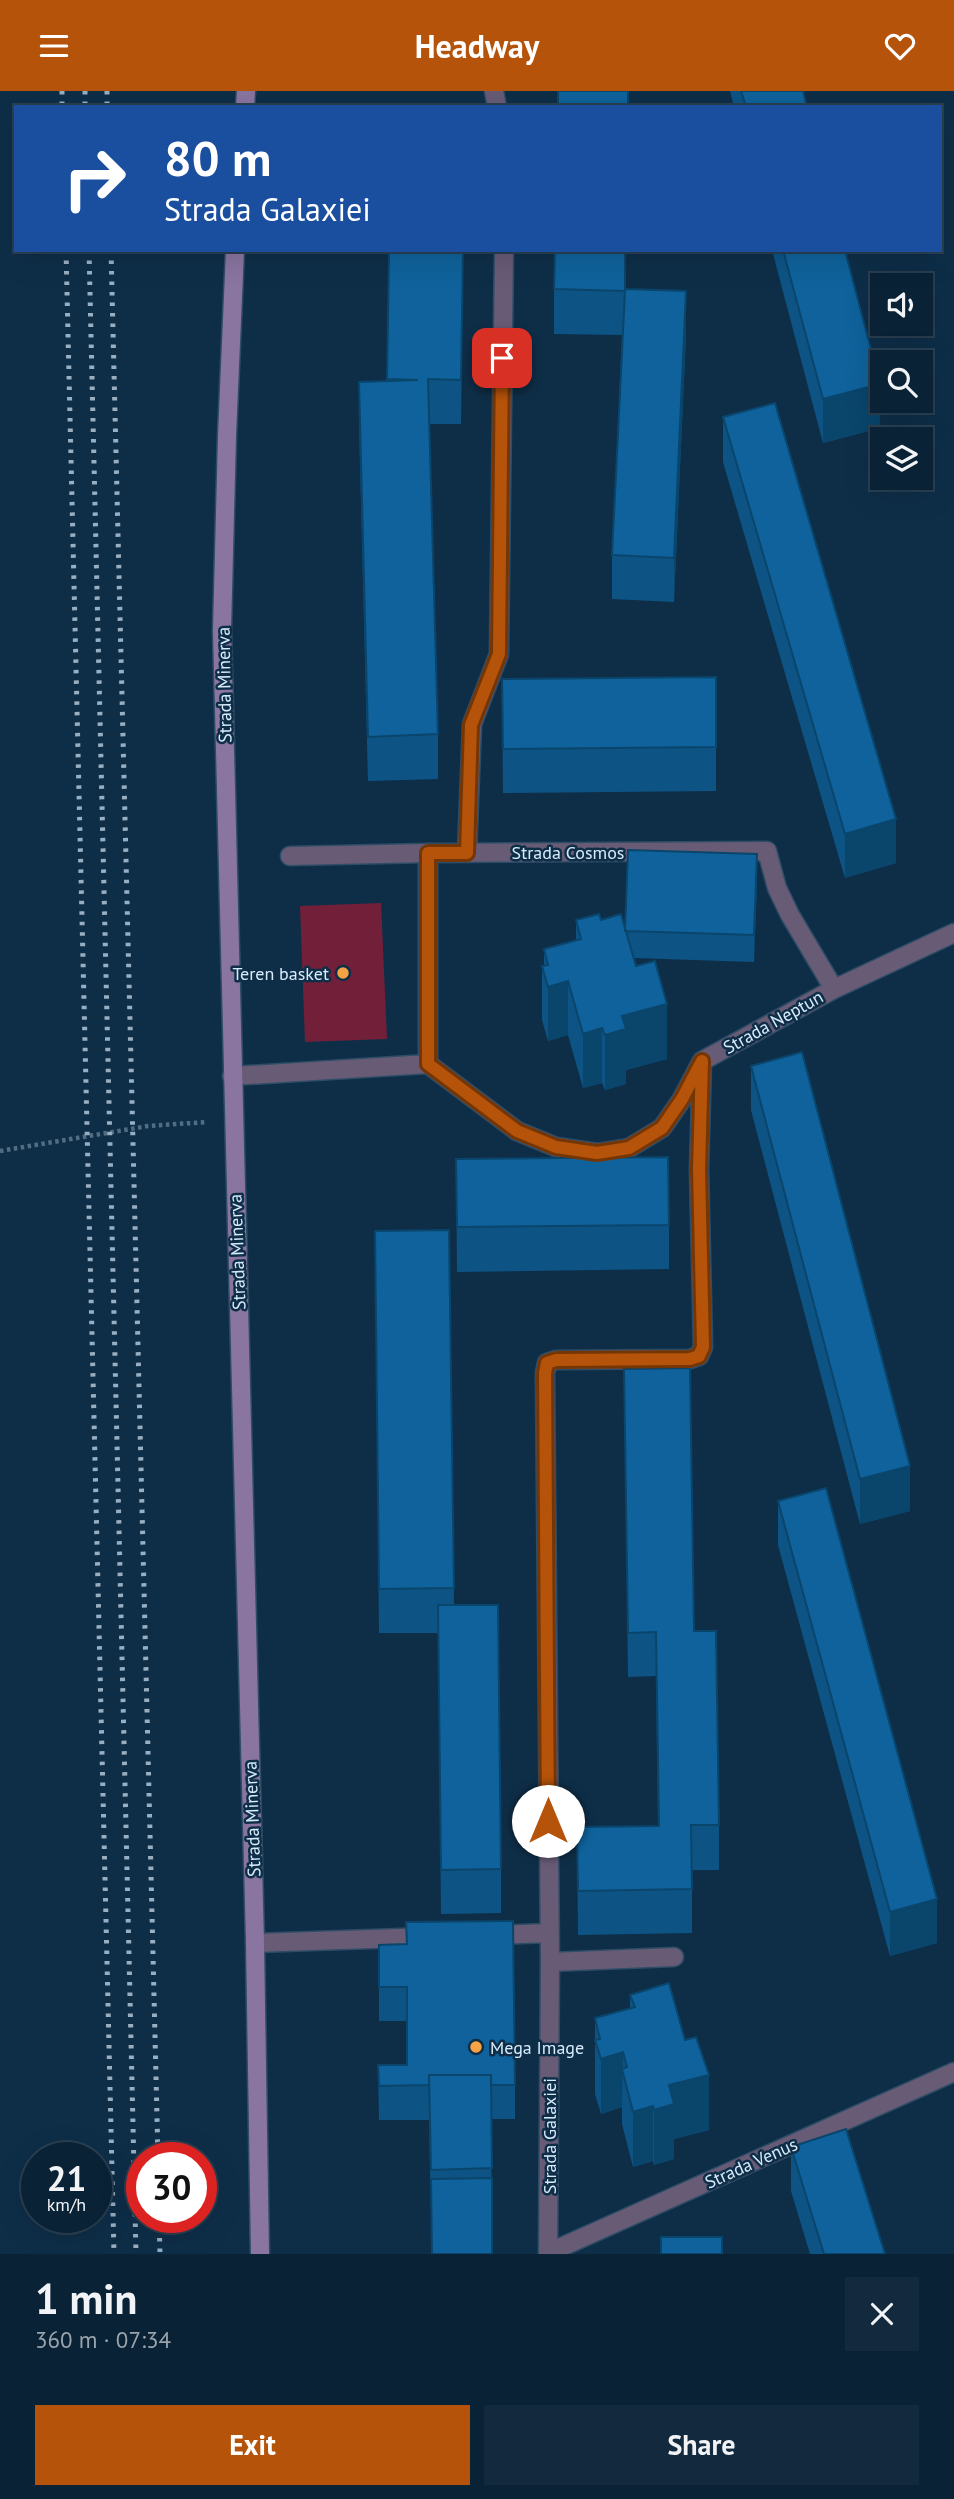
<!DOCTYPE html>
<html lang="en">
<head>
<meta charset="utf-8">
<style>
  :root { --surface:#0a2236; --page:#132a3e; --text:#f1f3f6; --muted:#99a4ad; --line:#2a3f51; --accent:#b45309 }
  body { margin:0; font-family:"PT Sans",sans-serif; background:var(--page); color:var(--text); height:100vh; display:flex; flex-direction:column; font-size:26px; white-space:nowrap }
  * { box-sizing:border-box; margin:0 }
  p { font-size:23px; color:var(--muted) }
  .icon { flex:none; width:38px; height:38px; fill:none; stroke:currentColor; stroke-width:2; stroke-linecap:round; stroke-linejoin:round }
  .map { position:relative; height:2163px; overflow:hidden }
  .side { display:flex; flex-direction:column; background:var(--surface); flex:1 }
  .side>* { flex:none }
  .hud { position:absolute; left:14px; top:14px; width:928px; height:147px; border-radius:0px; box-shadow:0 7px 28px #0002,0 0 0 2px var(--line); background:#1a4fa0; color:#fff; overflow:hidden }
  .controls { position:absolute; left:870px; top:182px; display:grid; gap:14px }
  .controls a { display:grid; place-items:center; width:63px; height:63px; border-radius:0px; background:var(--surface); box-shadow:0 7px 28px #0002,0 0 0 2px var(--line); font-size:35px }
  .speed { position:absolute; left:21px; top:2051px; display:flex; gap:14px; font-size:35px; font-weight:700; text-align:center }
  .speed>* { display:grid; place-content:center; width:91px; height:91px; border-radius:50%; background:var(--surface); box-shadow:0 7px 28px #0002,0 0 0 2px var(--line); line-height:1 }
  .speed small { font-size:18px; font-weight:400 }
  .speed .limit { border:10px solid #d22; background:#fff; color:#111 }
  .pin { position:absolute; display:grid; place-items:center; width:60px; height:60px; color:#fff; margin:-30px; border-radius:14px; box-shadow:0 4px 10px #0006 }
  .me { position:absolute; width:77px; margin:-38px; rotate:0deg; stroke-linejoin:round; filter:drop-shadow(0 0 5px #0008) }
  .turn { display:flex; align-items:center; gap:24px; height:147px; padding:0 35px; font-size:32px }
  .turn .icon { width:91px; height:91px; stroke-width:2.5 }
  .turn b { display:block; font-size:49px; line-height:60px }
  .round { display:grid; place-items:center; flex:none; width:74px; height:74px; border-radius:0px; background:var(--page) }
  .summary { display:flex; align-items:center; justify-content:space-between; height:119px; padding:0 35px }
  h1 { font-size:42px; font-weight:600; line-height:52px }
  .primary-button { display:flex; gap:14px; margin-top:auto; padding:14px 35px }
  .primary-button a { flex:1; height:80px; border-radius:0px; background:var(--accent); color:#fff; font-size:28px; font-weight:600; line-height:80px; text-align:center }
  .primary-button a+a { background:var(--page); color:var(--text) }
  header { display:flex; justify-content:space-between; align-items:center; height:91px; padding:0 35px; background:var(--accent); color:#fff; font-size:32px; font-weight:600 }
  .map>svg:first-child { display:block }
  .green { fill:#722039 }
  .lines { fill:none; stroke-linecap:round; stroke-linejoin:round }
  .lane-casing { stroke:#2e4c65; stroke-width:21 }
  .street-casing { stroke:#2e4c65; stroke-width:21 }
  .secondary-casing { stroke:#2e4c65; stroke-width:21 }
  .path { stroke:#516d83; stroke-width:4.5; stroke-dasharray:3.5 3.5; stroke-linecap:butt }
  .lane { stroke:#685b76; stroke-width:18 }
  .street { stroke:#685b76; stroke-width:18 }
  .secondary { stroke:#8975a0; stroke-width:18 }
  .rail { stroke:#98afc2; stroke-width:5; stroke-dasharray:3.5 7; stroke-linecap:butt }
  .wall { fill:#0d5485 }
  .shaded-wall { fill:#0a456c }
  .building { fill:#0f629b; stroke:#0a456c; stroke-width:2 }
  .route-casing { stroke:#753606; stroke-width:18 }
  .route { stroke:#b45309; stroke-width:12 }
  .poi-dot { fill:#f5a345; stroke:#0e2e48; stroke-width:2.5 }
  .labels { text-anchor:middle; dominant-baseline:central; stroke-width:5; stroke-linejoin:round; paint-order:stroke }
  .street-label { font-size:18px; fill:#d8ebfb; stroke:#0e2e48 }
  .poi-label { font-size:18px; fill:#d8ebfb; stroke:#0e2e48; text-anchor:end }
</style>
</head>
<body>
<header><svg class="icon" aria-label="menu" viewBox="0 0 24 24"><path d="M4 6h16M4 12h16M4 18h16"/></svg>Headway<svg class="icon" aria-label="heart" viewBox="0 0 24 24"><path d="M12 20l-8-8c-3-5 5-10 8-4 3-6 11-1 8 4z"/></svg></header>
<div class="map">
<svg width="954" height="2163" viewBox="0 0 954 2163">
  <rect width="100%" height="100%" fill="#0e2e48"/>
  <path class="green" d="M381,812L387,948L305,951L300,815Z"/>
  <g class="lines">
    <defs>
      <path id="lane" d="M290,765L428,762
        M550,1871L674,1866"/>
      <path id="street" d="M494,0L497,16
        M467,762L472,633L499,563L504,159
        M428,973V762L767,760L777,797L790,824L834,898
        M232,985L428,973L517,1040L556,1056L597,1062L629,1057L662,1037L682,1008L702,970L834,898L954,842
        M490,1844L549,1842
        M255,1852L430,1846
        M548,2162L954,1981
        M548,2163L550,1871L545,1282L547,1272L556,1269L690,1268L699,1265L703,1256L699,1078L702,970"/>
      <path id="secondary" d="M245,16L246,0
        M235,159L227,345L222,539L255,1852L260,2163"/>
    </defs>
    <use href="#lane" class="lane-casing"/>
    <use href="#street" class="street-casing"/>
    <use href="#secondary" class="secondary-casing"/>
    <path class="path" d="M0,1060L148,1035L207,1031"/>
    <use href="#lane" class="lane"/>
    <use href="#street" class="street"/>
    <use href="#secondary" class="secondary"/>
    <path class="rail" d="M62,0V16
      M85,0V16
      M107,0V16
      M66,159L114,2163
      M89,159L136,2163
      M111,159L158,2067
      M159,2126L160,2163"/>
  </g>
  <path class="wall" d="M730,0H803L807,16H734Z
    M389,159H463L461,333H429L438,643V688L368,690L359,335V291L387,290Z
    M626,159V198L686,244L674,511L612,508V464L622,244L554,243V198Z
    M772,159H845L880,337L823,352Z
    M723,326L896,772L845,787L723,371Z
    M716,586V700L503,702L502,588Z
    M757,791L754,871L634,867L667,968L626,979V993L605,999L602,992L583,997L568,944L548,950L542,929V875L544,874V858L576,849V829H601L625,838Z
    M751,975L910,1420L860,1433L751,1019Z
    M456,1068L669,1134V1178L457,1181Z
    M449,1139L454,1514L501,1778V1822L441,1823L438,1542H379L375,1140Z
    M624,1278L694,1540L719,1734V1779H692V1842L578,1844L577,1736L658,1735L656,1585L628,1586Z
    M778,1410L937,1852L890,1865L778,1454Z
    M379,1854L515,1994V2028H491L492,2163H432L429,2029H379L378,1974H407V1930H379Z
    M630,1904L709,2039L674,2048V2068L654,2074L653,2070L633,2076L622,2033V2016L601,2023L595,2003V1927L630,1917Z
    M791,2056L885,2163H810L791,2100Z"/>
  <path class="shaded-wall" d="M463,159L461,333V289Z
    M686,200V244L674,511V467Z
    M880,293V337L823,352V308Z
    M896,728V772L845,787V743Z
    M757,763V791L754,871V844Z
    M568,890V944L548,950V896Z
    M667,913V968L626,979V993L605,999V944L622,925Z
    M602,937V992L583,997V943Z
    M910,1375V1420L860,1433V1388Z
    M937,1808V1852L890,1865V1821Z
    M623,1961L622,2016L601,2023V1968Z
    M709,1984V2039L674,2048V2068L654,2074V2019L669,1994Z
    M653,2015V2070L633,2076V2021Z"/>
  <path class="building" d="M558,0H628V16H558Z
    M741,0H803L807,16H746Z
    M389,159H463L461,289L428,288L438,643L368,646L359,291L418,289L387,288Z
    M555,159H625V198L686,200L674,467L612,464L625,200L554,198Z
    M783,159H845L880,293L823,308Z
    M775,312L896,728L845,743L723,326Z
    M716,586V656L503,658L502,588Z
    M628,759L757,763L754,844L625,840Z
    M599,823L601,829L621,823L636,875L655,870L667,913L622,925L626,938L605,944L602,937L583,943L568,890L548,896L542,875L548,874L544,858L581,848L576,829Z
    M802,961L910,1375L860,1388L751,975Z
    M668,1066L669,1134L457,1136L456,1068Z
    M449,1139L454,1497L379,1498L375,1140Z
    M690,1277L694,1540H716L719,1734H691L692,1798L578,1800L577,1736L659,1735L656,1541L628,1542L624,1278Z
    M826,1397L937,1808L890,1821L778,1410Z
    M438,1514H498L501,1778L441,1779Z
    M513,1830L515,1994H491V1984H429V1994L379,1995L378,1974H407V1896H379V1854L407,1853L406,1831Z
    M669,1892L685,1949L696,1946L709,1984L669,1994L674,2013L654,2019L653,2015L633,2021L622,1978L627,1976L623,1961L601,1968L595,1949L600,1948L595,1927L635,1916L630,1904Z
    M429,1984H491L492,2077L431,2079Z
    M846,2038L885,2163H824L791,2056Z
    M492,2087V2163H432L431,2088Z
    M661,2146H722V2163H661Z"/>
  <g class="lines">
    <defs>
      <path id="route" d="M502,267L499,563L471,634L467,762H428V973L517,1040L556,1056L597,1062L629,1057L662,1037L682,1008L702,970L699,1078L703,1256L699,1265L690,1268L556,1269L547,1272L545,1282L548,1730"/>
    </defs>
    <use href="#route" class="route-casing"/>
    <use href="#route" class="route"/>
  </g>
  <g class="poi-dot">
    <circle cx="343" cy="882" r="7"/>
    <circle cx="476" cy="1956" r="7"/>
  </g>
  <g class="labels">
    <g class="street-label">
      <text transform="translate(224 594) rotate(-91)">Strada Minerva</text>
      <text x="568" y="761">Strada Cosmos</text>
      <text transform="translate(773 931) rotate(-29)">Strada Neptun</text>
      <text transform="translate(237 1161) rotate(-92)">Strada Minerva</text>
      <text transform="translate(252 1728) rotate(-92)">Strada Minerva</text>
      <text transform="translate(549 2045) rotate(-90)">Strada Galaxiei</text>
      <text transform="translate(751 2072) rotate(-24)">Strada Venus</text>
    </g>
    <g class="poi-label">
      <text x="329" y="882">Teren basket</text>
      <text x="490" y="1956" text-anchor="start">Mega Image</text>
    </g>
  </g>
</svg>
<div class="controls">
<a><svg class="icon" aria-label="sound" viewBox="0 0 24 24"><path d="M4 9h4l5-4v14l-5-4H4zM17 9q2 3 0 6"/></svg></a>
<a><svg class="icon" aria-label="search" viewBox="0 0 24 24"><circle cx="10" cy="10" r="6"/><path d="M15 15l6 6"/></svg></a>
<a><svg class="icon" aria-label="layers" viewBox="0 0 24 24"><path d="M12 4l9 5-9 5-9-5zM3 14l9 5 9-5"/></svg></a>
</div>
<div class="speed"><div>21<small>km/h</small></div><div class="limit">30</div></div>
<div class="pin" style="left:502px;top:267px;background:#d93025"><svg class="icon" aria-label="arrive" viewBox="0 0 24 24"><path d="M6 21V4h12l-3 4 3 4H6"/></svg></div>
<svg class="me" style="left:548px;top:1730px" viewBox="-20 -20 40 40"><circle r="19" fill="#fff"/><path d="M0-13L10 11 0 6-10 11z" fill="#b45309"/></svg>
<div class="hud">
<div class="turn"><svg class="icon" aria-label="right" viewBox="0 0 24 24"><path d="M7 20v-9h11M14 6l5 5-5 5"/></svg><div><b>80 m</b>Strada Galaxiei</div></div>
</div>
</div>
<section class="side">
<div class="summary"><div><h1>1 min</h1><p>360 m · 07:34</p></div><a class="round"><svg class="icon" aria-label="close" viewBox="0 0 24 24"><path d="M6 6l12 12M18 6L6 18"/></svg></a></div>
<div class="primary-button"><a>Exit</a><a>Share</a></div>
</section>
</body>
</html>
